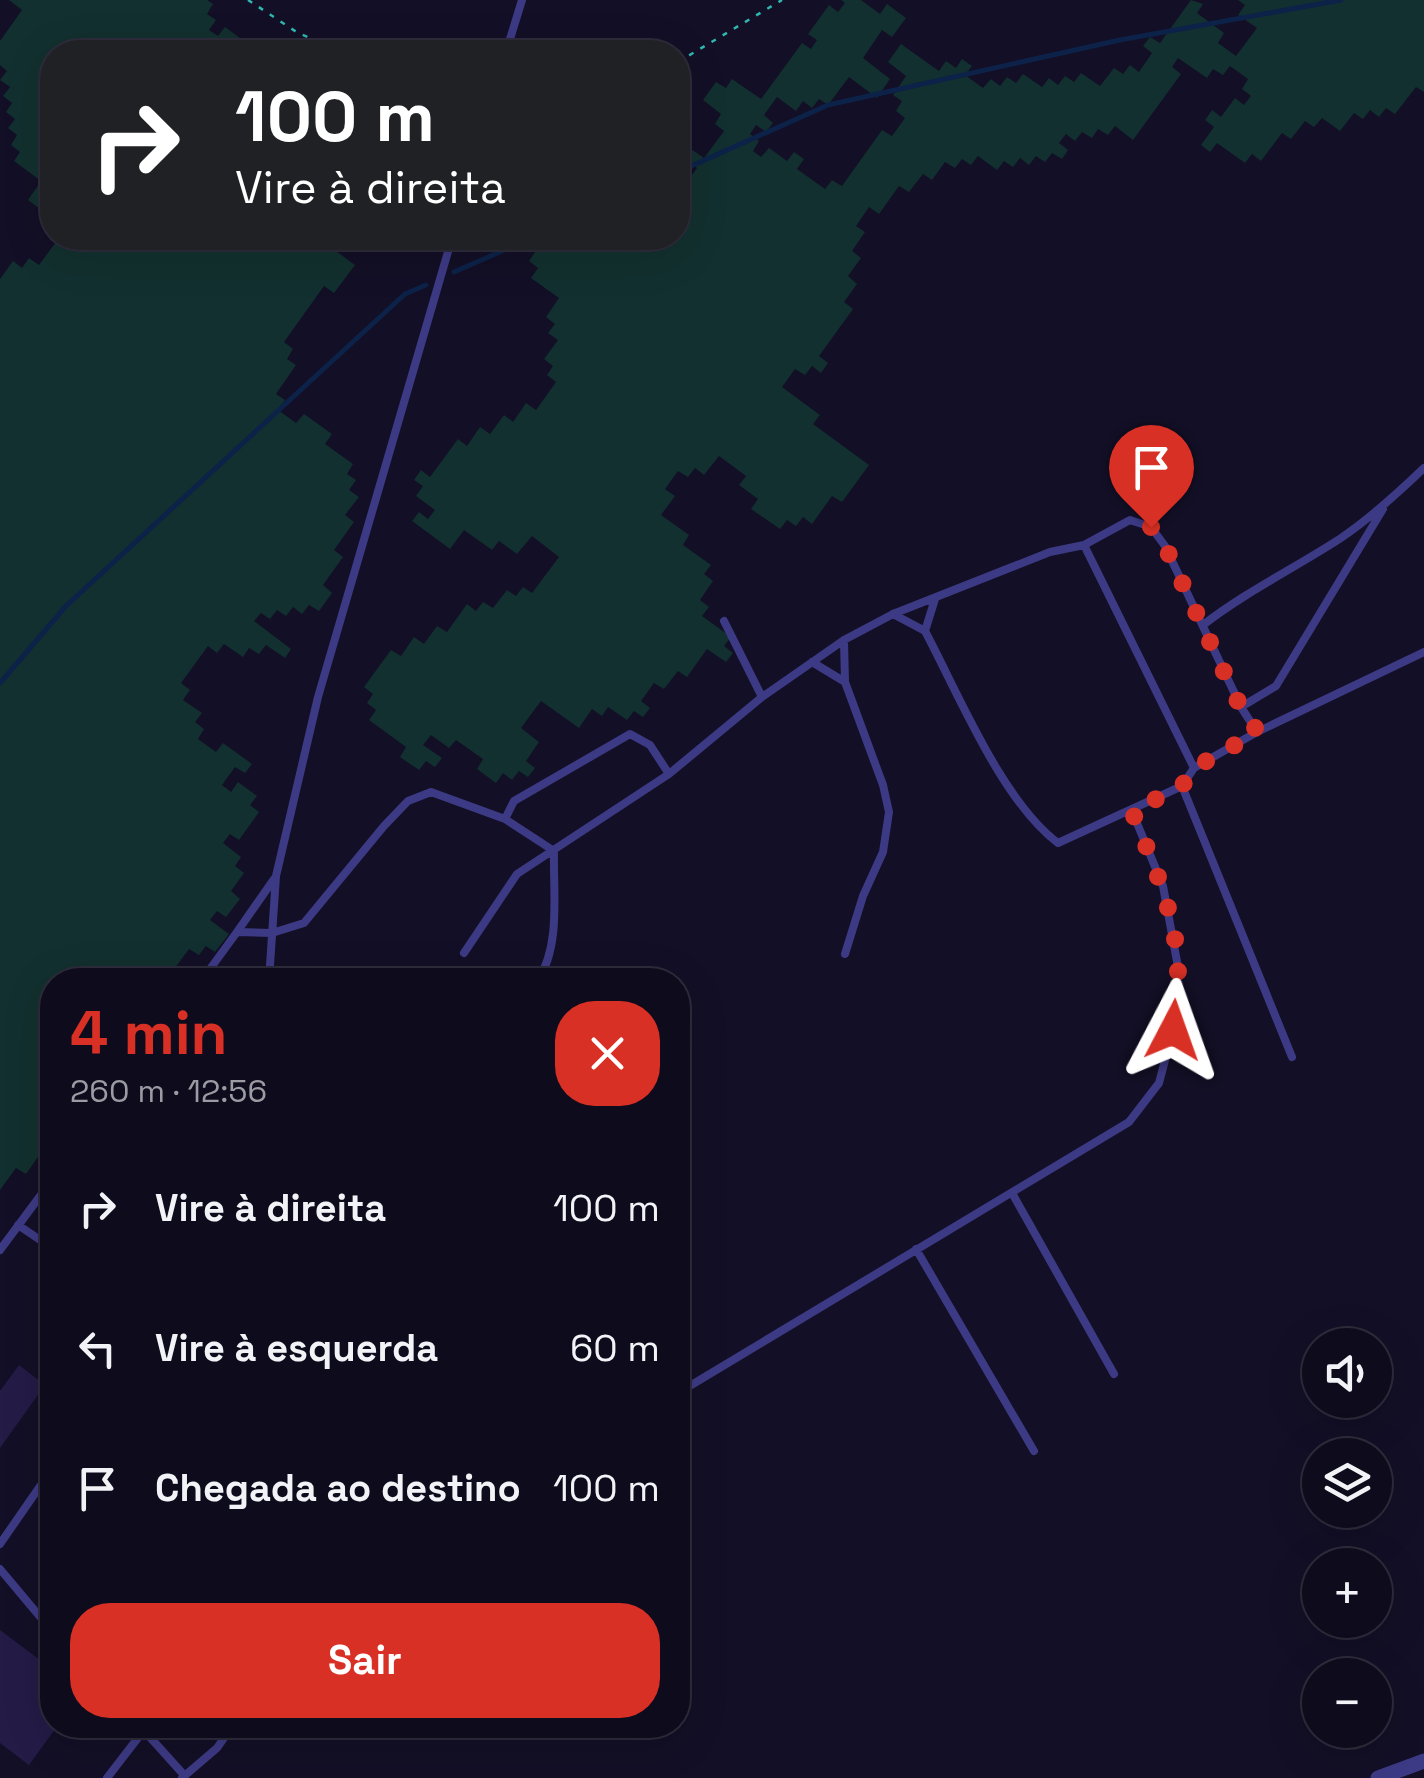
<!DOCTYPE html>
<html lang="pt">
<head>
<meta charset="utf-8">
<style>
  :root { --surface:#0e0b1c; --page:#171425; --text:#f1f3f6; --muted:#9b9ba3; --line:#2e2b3b; --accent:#d93025 }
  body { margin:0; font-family:"Space Grotesk",sans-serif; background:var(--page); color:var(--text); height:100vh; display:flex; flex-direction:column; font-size:38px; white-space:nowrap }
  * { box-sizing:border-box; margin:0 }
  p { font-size:32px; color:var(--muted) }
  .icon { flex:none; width:55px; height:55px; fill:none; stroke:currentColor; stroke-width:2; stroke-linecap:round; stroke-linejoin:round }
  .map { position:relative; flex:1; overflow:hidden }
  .drawer { position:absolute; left:40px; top:968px; width:650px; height:770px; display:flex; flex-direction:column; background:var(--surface); border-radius:40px; box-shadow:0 10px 40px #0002,0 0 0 2px var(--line) }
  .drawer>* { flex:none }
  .banner { position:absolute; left:40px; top:40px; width:650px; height:210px; border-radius:40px; box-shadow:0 10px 40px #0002,0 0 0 2px var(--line); background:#202124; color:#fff; overflow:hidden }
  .fabs { position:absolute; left:1302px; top:1328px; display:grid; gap:20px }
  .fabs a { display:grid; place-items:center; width:90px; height:90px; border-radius:50%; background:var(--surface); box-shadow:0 10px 40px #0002,0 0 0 2px var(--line); font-size:50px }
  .pin { position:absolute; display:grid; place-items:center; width:85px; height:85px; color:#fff; margin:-102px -42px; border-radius:50% 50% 50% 0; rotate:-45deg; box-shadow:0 0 10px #0007 }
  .pin .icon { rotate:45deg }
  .me { position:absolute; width:110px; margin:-55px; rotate:4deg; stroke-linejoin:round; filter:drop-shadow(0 0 8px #0008) }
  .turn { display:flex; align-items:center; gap:35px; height:210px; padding:0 30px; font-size:45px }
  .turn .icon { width:130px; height:130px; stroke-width:2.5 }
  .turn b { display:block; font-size:70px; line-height:85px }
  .round { display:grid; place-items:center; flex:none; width:105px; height:105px; border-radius:40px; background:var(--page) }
  .summary { display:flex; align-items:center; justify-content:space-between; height:170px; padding:0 30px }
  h1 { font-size:60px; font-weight:700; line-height:75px; color:var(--accent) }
  .primary-button { display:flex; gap:20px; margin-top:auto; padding:20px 30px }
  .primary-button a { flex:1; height:115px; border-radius:40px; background:var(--accent); color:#fff; font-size:40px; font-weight:700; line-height:115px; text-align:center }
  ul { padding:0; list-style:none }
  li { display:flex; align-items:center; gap:30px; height:140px; padding:0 30px }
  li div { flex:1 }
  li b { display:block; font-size:38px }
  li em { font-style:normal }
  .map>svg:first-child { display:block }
  .green { fill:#12302f }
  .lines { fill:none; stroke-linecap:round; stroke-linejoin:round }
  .stream { stroke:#0c2248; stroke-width:5 }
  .building { fill:#241b47 }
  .path { stroke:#2fb8b0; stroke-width:2.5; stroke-dasharray:5 8; stroke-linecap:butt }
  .lane { stroke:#3d3a85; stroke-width:8 }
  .street { stroke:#3d3a85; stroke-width:15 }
  .route { stroke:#d93025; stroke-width:18; stroke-dasharray:0 32.4 }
</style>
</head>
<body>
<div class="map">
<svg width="1424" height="1778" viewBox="0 0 1424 1778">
  <rect width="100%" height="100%" fill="#130f26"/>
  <path class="green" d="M9,0H207L213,4L207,14L216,20L209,30L218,36L225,27L244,41L237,50L240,52H52V218L28,200L41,181L14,161L20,152L11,145L17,135L8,128L15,119L6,112L12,103L3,96L10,87L0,80L7,71L0,65V41L22,10Z
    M841,0H861L880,14L887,4L906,18L892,37L882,30L863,58L890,79L877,98L849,77L828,105L819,99L812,108L803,101L796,111L777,97L764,115L773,123L766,132L756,125L750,134L759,141L753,151L761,157L769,148L787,161L794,152L804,159L797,169L825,189L832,180L842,186L882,130L892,136L905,118L896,111L902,101L893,95L906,76L888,62L901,44L939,71L946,61L956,68L962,59L972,66L965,75L983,88L991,79L1000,86L1007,77L1016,83L1023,74L1042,87L1049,78L1058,85L1065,76L1074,82L1081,73L1100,86L1114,68L1123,74L1130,65L1139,72L1152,53L1143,46L1150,37L1160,43L1191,0L1203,4L1197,13L1224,33L1218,43L1236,56L1257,28L1238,15L1245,5L1238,0H1424V92L1416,87L1395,114L1386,108L1379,117L1370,110L1363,119L1354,113L1340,131L1322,118L1314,127L1305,121L1291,139L1282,133L1261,161L1252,154L1245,163L1217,143L1210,152L1201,145L1214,127L1205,120L1212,110L1221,117L1235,98L1244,105L1251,96L1242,89L1248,79L1230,66L1223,75L1213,69L1207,78L1178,58L1172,67L1181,74L1133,140L1115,126L1108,135L1098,129L1092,138L1082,132L1075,141L1066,134L1059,143L1068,150L1062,159L1052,153L1045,162L1036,156L1029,165L1020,158L1013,167L1004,161L997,170L978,156L971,165L962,159L955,168L945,162L932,180L923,174L909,192L899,186L879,214L869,207L856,226L865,232L852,251L861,258L848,276L857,284L844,302L853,309L819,356L828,363L821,373L812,366L805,375L795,369L782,387L820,415L813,424L869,465L842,502L832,496L812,524L803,517L796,526L787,520L780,529L751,509L758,499L739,485L746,476L719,456L704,475L695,468L688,477L678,471L665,489L675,496L661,515L689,535L683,545L711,565L704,574L713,581L700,600L709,607L702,616L731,637L724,646L733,653L726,662L707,649L687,677L678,671L664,689L654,683L641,701L650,708L643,717L634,711L627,720L608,707L602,716L592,709L579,728L541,701L521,728L539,742L526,761L535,768L528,777L519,771L512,780L503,773L496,783L477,769L483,759L456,740L449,748L431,735L423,745L442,758L435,767L426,761L419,770L400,757L406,747L369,720L376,710L367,703L373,694L364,687L391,650L401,656L414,637L424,644L437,626L447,632L467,604L476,611L483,602L493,608L507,590L516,596L523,587L532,593L559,557L532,536L517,554L499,541L492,550L464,530L450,549L412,521L419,512L428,519L435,510L416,496L423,486L414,480L421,470L430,477L458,439L467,446L480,427L490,434L504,415L513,422L526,403L536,410L556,382L547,375L553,366L544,359L558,340L548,333L555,324L546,317L559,298L531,278L538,268L529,261L535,252L526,245L532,238L542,242L546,238H678V195L697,168L678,154L685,145L704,158L724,131L715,124L721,114L703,100L716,82L726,88L732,79L761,99L802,43L811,49L817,40L808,34L829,5L838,12L845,3Z
    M59,238H345L336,251L355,265L334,293L324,286L284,342L293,349L287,359L296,365L276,394L285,400L278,410L296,423L304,414L332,434L325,444L353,464L347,474L356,480L349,490L359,497L345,515L354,522L334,550L343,557L323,585L332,593L319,611L309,605L302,614L293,607L286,616L277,610L270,619L261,613L254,621L291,649L285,658L266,645L259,654L249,648L243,657L224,644L217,653L208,646L181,683L190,690L183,700L202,713L195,722L204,729L198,739L216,752L223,743L252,764L245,773L235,767L222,785L231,792L238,782L257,796L250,805L259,812L239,840L230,834L223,843L241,857L235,866L244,873L231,891L240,899L226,917L217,911L210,920L229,934L215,952L206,946L199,955L189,949L169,976L174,980H52V1137L26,1174L16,1168L0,1190V279L13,261L22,268L29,258L39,265Z"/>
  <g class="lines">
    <path class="stream" d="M678,172L828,105L1120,40L1341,0
      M454,272L532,238
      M0,683L66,606L405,294L426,285"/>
  </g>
  <path class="building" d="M19,1365L45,1385L0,1448V1391Z
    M0,1630L52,1669V1725H58L29,1765L0,1743Z"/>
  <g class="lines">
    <path class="path" d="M248,0L298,33L344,52
      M678,62L782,0"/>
    <path class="lane" d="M506,52L522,0
      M893,614L925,631L935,599
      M724,621L762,697
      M1203,625C1247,591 1295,568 1341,538C1372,517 1398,493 1424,468
      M925,631C959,695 1002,801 1058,843L1182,786L1194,768L1084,545
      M812,662L845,682L844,640
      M1241,707L1276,686L1383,509
      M1257,732L1424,652
      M1182,786L1292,1057
      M505,819L514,801L630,734L650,745L669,774
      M274,879L237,932L272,933L304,923L384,826L408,801L431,792L505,819L554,851
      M464,953L517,874L669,774L762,697L844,640L893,614L1050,552L1084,545L1130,520L1151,527L1165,546L1241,707L1257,732L1194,768
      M845,954L863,896L883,852L889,812L883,785L845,682
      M202,980L237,932
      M269,980L276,876L318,697L452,238
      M538,980C561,945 553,892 554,851
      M1012,1193L1114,1374
      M18,1225L52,1248
      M916,1249L1034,1451
      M0,1250L52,1180
      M678,1393L1129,1122L1159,1083L1173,1030L1178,967L1163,886L1132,811
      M0,1544L52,1469
      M0,1569L52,1631
      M139,1725L184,1775
      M107,1778L144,1730
      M182,1778L217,1748L233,1725"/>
    <path class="street" d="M1378,1778L1424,1761"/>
  </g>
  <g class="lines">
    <path class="route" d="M1151,527L1165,546L1241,708L1258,732L1194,768L1182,786L1132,811C1152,861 1176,913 1178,968C1178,988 1174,1010 1173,1030"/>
  </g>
</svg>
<div class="fabs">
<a><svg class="icon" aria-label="sound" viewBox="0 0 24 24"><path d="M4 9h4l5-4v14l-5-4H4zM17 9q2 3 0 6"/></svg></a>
<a><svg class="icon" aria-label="layers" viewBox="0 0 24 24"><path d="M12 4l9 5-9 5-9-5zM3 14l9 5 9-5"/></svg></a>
<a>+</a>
<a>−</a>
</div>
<div class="pin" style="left:1151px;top:527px;background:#d93025"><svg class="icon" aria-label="arrive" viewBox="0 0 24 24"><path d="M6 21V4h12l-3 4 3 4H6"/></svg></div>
<svg class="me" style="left:1173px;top:1030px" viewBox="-20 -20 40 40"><path d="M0-17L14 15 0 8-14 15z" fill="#d93025" stroke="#fff" stroke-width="4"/></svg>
<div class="banner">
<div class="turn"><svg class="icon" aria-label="right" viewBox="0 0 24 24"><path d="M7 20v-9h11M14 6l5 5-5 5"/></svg><div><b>100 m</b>Vire à direita</div></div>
</div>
<section class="drawer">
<div class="summary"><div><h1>4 min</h1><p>260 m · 12:56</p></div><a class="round" style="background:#d93025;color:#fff"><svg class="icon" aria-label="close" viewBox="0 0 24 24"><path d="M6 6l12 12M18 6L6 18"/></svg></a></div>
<ul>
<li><svg class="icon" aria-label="right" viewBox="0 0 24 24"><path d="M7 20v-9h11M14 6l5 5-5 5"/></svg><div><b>Vire à direita</b></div><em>100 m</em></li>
<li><svg class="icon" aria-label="left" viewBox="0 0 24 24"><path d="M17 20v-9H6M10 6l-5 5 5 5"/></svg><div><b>Vire à esquerda</b></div><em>60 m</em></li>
<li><svg class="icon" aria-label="arrive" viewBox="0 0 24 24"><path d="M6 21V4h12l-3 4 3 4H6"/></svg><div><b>Chegada ao destino</b></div><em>100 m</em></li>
</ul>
<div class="primary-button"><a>Sair</a></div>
</section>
</div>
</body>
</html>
